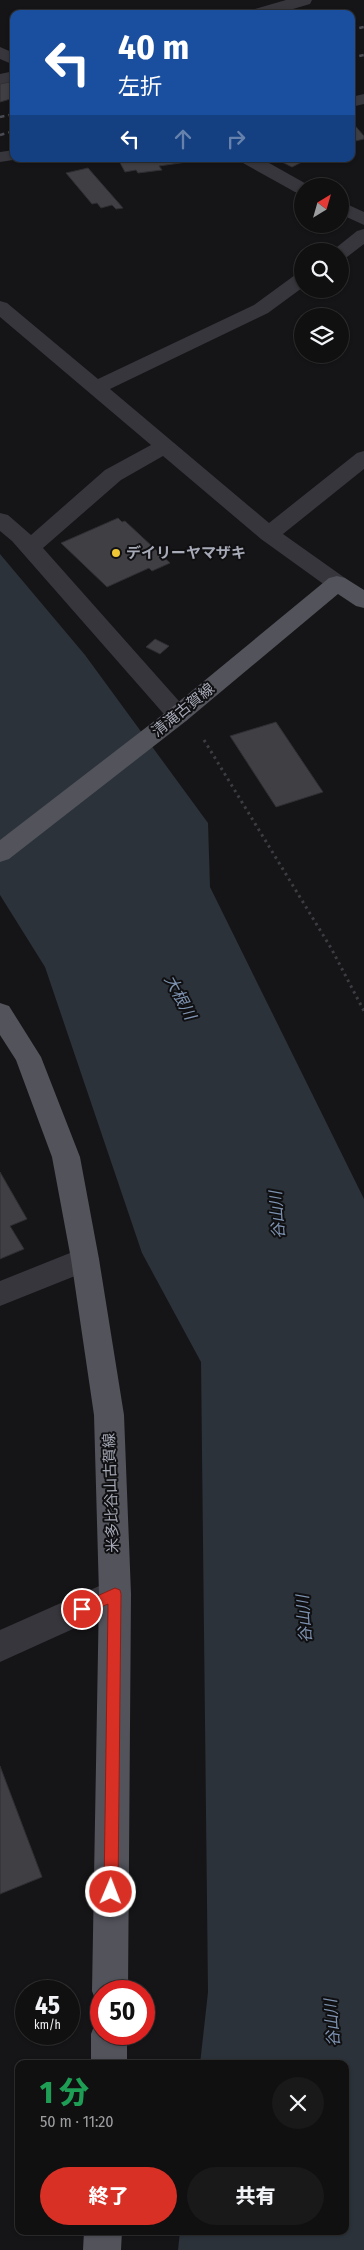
<!DOCTYPE html>
<html lang="ja">
<head>
<meta charset="utf-8">
<style>
  :root { --surface:#101011; --page:#19191a; --text:#f1f3f6; --muted:#9c9d9f; --line:#303031; --accent:#d93025 }
  body { margin:0; font-family:"Fira Sans Condensed","Noto Sans JP",sans-serif; background:var(--page); color:var(--text); height:100vh; display:flex; flex-direction:column; font-size:19px; white-space:nowrap }
  * { box-sizing:border-box; margin:0 }
  p { font-size:16px; color:var(--muted) }
  .icon { flex:none; width:28px; height:28px; fill:none; stroke:currentColor; stroke-width:2; stroke-linecap:round; stroke-linejoin:round }
  .map { position:relative; flex:1; overflow:hidden }
  .drawer { position:absolute; left:15px; top:2060px; width:334px; height:175px; display:flex; flex-direction:column; background:var(--surface); border-radius:10px; box-shadow:0 1px 4px #0004,0 0 0 1px var(--line) }
  .drawer>* { flex:none }
  .guide { position:absolute; left:10px; top:10px; width:345px; height:152px; border-radius:10px; box-shadow:0 1px 4px #0004,0 0 0 1px var(--line); background:#1a4fa0; color:#fff; overflow:hidden }
  .needle { width:32px; rotate:37deg }
  .fabs { position:absolute; left:294px; top:178px; display:grid; gap:10px }
  .fabs a { display:grid; place-items:center; width:55px; height:55px; border-radius:50%; background:var(--surface); box-shadow:0 1px 4px #0004,0 0 0 1px var(--line); font-size:25px }
  .speed { position:absolute; left:15px; top:1980px; display:flex; gap:10px; font-size:25px; font-weight:700; text-align:center }
  .speed>* { display:grid; place-content:center; width:65px; height:65px; border-radius:50%; background:var(--surface); box-shadow:0 1px 4px #0004,0 0 0 1px var(--line); line-height:1 }
  .speed small { font-size:12px; font-weight:400 }
  .speed .limit { border:8px solid #d22; background:#fff; color:#111 }
  .pin { position:absolute; display:grid; place-items:center; width:42px; height:42px; color:#fff; margin:-21px; border:2px solid #fff; border-radius:50%; box-shadow:0 1px 5px #0007 }
  .me { position:absolute; width:55px; margin:-28px; rotate:1deg; stroke-linejoin:round; filter:drop-shadow(0 0 4px #0008) }
  .turn { display:flex; align-items:center; gap:18px; height:105px; padding:0 25px; font-size:22px }
  .turn .icon { width:65px; height:65px; stroke-width:2.5 }
  .turn b { display:block; font-size:35px; line-height:42px }
  .lanes { display:flex; align-items:center; height:48px; padding:0 25px; background:#0003; justify-content:center; gap:25px; direction:ltr }
  .lanes .off { opacity:.35 }
  .round { display:grid; place-items:center; flex:none; width:52px; height:52px; border-radius:26px; background:var(--page) }
  .summary { display:flex; align-items:center; justify-content:space-between; height:85px; padding:0 25px }
  h1 { font-size:30px; font-weight:800; line-height:38px; color:#1e9e55 }
  .cta { display:flex; gap:10px; margin-top:auto; padding:10px 25px }
  .cta a { flex:1; height:58px; border-radius:30px; background:var(--accent); color:#fff; font-size:20px; font-weight:800; line-height:58px; text-align:center }
  .cta a+a { background:var(--page); color:var(--text) }
  .map>svg:first-child { display:block }
  .water { fill:#2b323a }
  .building { fill:#3f3f44; stroke:#2f2f33 }
  .lines { fill:none; stroke-linecap:round; stroke-linejoin:round }
  .path { stroke:#3c3d43; stroke-width:3; stroke-dasharray:2.5 4; stroke-linecap:butt }
  .minor { fill:#36363c; fill-rule:evenodd }
  .major { fill:#52535b; fill-rule:evenodd }
  .rail { stroke:#4b4c53; stroke-width:2.5; stroke-dasharray:4.5 4; stroke-linecap:butt }
  .route { fill:#d93025; stroke:#8d1f18 }
  .poi-dot { fill:#efc734; stroke:#101012; stroke-width:2 }
  .labels { text-anchor:middle; dominant-baseline:central; stroke-width:4; stroke-linejoin:round; paint-order:stroke }
  .poi-label { font-size:15px; font-weight:bold; fill:#a7aab7; stroke:#101012; text-anchor:start }
  .street-label { font-size:15px; fill:#a7aab7; stroke:#101012 }
  .water-label { font-size:16px; font-style:italic; fill:#7e93b1; stroke:#101012 }
</style>
</head>
<body>
<div class="map">
<svg width="364" height="2250" viewBox="0 0 364 2250">
  <rect width="100%" height="100%" fill="#151517"/>
  <path class="water" d="M0,554L85,655L208,823L210,887L364,1199V2250H178L180,2231H345V2064H200L208,1992L201,1362L142,1253L45,967L0,895Z"/>
  <path class="building" d="M14,81V98L0,102V84Z
    M351,121L364,136V139L351,142Z
    M118,159H185L187,162L159,166L162,170L138,173L136,170L125,172Z
    M276,159H308L292,167Z
    M88,168L123,208L116,209L112,205L101,208L97,203L92,204L66,173Z
    M118,518L122,522L125,521L170,563L152,571L149,568L107,587L61,543Z
    M155,639L169,646L160,654L146,647Z
    M276,722L323,792L276,807L230,736Z
    M0,1172L27,1219L10,1226L24,1249L0,1259Z
    M0,1766L42,1877L0,1894Z"/>
  <g class="lines">
    <path class="path" d="M204,740L331,948L364,1011"/>
    <path class="minor" d="M286,0H312L310,4L276,14H249L251,10Z
      M0,47L14,53V65L0,59Z
      M14,71V81L0,84V74Z
      M364,94V104L351,107V97Z
      M14,150V159H20L0,162V152Z
      M240,159H262L310,186H302V193L295,192L243,163Z
      M340,201L364,212V225L340,214Z
      M364,229V244L347,257L340,259V251H332L357,231Z
      M302,273V288L268,313L110,389L269,523L357,453L364,451V469L283,534L345,578L348,583L345,588L337,590L329,588L261,539L163,456L121,480L43,548L186,709L190,715L186,721L178,723L170,721L12,541L0,531V513L8,515L31,535L105,470L151,445L0,317V301L7,303L98,379L254,305L295,275Z
      M85,1247L95,1250L99,1259L95,1268L0,1306V1281Z
      M115,1579L126,1583L131,1594L126,1605L0,1662V1630Z"/>
    <path class="major" d="M337,576L345,578L364,590V608L356,606L338,594L186,721L9,859L0,862V840L170,709L329,578Z
      M0,1003L9,1006L41,1057L80,1157L99,1259L124,1415L131,1594L128,1991H101V2005L97,2004L92,1991L99,1594L94,1415L71,1259L52,1157L16,1060L0,1035Z
      M101,2019V2034H127V2064H91V2034L96,2021Z
      M84,2231H122L121,2250H83Z"/>
    <path class="rail" d="M351,30L364,27
      M351,58L364,55
      M0,117L14,114
      M0,135L14,131"/>
  </g>
  <path class="route" d="M115,1588L120,1590L121,1594L118,1892L116,1897L111,1899L106,1897L104,1892L108,1604L82,1615L77,1613L75,1609L77,1605Z"/>
  <circle class="poi-dot" cx="116" cy="553" r="5"/>
  <g class="labels">
    <g class="poi-label">
      <text x="126" y="553">デイリーヤマザキ</text>
    </g>
    <g class="street-label">
      <text transform="translate(183 710) rotate(-39)">清滝古賀線</text>
      <text transform="translate(111 1493) rotate(-92)">米多比谷山古賀線</text>
    </g>
    <g class="water-label">
      <text transform="translate(180 997) rotate(62)">大根川</text>
      <text transform="translate(277 1215) rotate(-94)">谷山川</text>
      <text transform="translate(304 1619) rotate(-94)">谷山川</text>
      <text transform="translate(332 2023) rotate(-94)">谷山川</text>
    </g>
  </g>
</svg>
<div class="fabs">
<a><svg class="needle" viewBox="-14 -14 28 28"><path d="M0-13l5 13h-10z" fill="#e53935"/><path d="M0 13l5-13h-10z" fill="#9c9d9f"/></svg></a>
<a><svg class="icon" aria-label="search" viewBox="0 0 24 24"><circle cx="10" cy="10" r="6"/><path d="M15 15l6 6"/></svg></a>
<a><svg class="icon" aria-label="layers" viewBox="0 0 24 24"><path d="M12 4l9 5-9 5-9-5zM3 14l9 5 9-5"/></svg></a>
</div>
<div class="speed"><div>45<small>km/h</small></div><div class="limit">50</div></div>
<div class="pin" style="left:82px;top:1609px;background:#d93025"><svg class="icon" aria-label="arrive" viewBox="0 0 24 24"><path d="M6 21V4h12l-3 4 3 4H6"/></svg></div>
<svg class="me" style="left:111px;top:1892px" viewBox="-20 -20 40 40"><circle r="17" fill="#d93025" stroke="#fff" stroke-width="3"/><path d="M0-11L8 9 0 5-8 9z" fill="#fff"/></svg>
<div class="guide">
<div class="turn"><svg class="icon" aria-label="left" viewBox="0 0 24 24"><path d="M17 20v-9H6M10 6l-5 5 5 5"/></svg><div><b>40 m</b>左折</div></div>
<div class="lanes"><svg class="icon" aria-label="left" viewBox="0 0 24 24"><path d="M17 20v-9H6M10 6l-5 5 5 5"/></svg><svg class="icon off" aria-label="ahead" viewBox="0 0 24 24"><path d="M12 20V5M6 11l6-6 6 6"/></svg><svg class="icon off" aria-label="right" viewBox="0 0 24 24"><path d="M7 20v-9h11M14 6l5 5-5 5"/></svg></div>
</div>
<section class="drawer">
<div class="summary"><div><h1>1 分</h1><p>50 m · 11:20</p></div><a class="round"><svg class="icon" aria-label="close" viewBox="0 0 24 24"><path d="M6 6l12 12M18 6L6 18"/></svg></a></div>
<div class="cta"><a>終了</a><a>共有</a></div>
</section>
</div>
</body>
</html>
